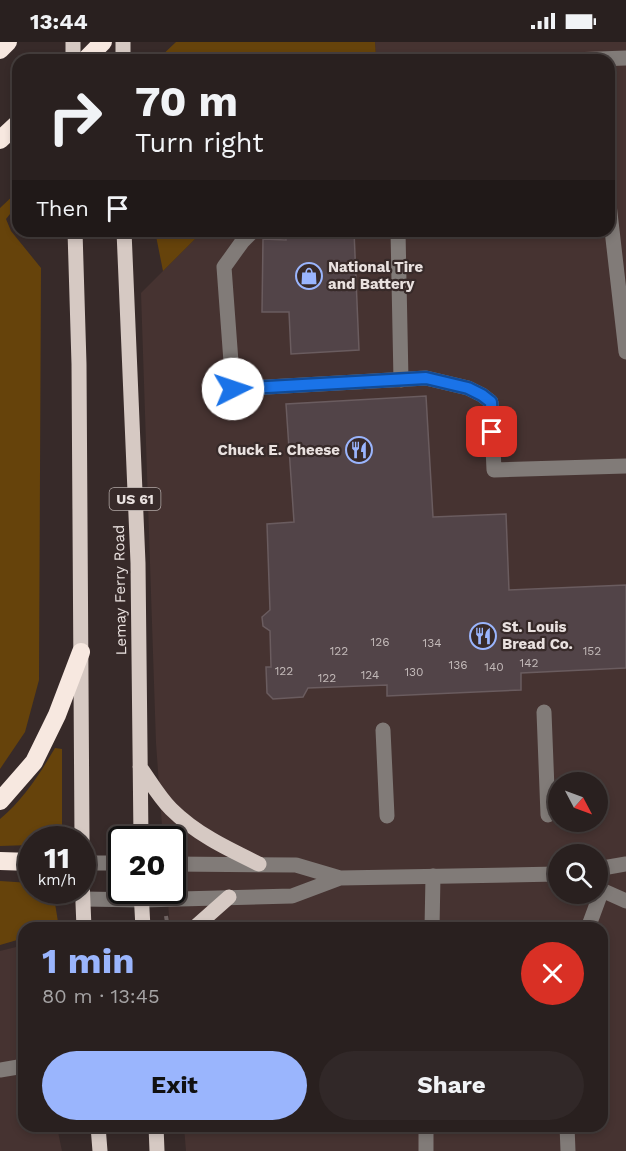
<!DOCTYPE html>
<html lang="en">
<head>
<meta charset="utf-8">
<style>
  :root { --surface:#29201f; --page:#312828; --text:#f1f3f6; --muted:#a5a3a4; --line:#453e3d; --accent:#9ab5fd }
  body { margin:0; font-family:"Work Sans",sans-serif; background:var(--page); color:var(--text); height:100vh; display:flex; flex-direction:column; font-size:22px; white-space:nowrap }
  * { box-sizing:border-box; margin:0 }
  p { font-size:20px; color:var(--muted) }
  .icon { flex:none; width:33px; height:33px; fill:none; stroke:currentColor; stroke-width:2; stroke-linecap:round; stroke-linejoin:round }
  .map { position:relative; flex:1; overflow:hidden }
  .panel { position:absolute; left:18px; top:880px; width:590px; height:210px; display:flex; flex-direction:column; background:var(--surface); border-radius:18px; box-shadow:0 3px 9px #0003,0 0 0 2px var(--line) }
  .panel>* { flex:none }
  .banner { position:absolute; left:12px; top:12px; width:603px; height:183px; border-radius:18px; box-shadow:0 3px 9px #0003,0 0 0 2px var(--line); background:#29201f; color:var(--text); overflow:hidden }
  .needle { width:39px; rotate:131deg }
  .buttons { position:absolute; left:548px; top:730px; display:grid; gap:12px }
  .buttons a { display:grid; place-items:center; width:60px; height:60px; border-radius:50%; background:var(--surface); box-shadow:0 3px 9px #0003,0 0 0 2px var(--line); font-size:30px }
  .speed { position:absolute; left:18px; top:784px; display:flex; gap:12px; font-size:30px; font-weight:700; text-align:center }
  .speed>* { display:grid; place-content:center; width:78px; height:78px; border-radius:50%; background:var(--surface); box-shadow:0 3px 9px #0003,0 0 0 2px var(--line); line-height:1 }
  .speed small { font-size:15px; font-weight:400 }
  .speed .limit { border:3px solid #111; border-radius:9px; background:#fff; color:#111 }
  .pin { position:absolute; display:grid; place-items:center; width:51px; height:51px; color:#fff; margin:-26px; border-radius:12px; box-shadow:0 3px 9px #0006 }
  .me { position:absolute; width:66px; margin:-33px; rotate:86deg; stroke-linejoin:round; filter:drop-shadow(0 0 4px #0008) }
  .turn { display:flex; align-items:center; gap:21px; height:126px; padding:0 24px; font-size:27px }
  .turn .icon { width:78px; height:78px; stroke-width:2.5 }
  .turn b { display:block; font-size:42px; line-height:51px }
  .then { display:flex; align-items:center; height:57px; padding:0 24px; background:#0003; gap:12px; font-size:22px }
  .round { display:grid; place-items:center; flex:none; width:63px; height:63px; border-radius:32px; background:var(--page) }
  .head { display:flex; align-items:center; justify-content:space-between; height:102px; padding:0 24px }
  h1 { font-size:36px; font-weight:700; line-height:45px; color:var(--accent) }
  .primary-button { display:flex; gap:12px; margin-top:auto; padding:12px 24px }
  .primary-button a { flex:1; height:69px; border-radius:36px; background:var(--accent); color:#111; font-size:24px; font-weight:700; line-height:69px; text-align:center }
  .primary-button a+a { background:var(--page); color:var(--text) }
  .status { display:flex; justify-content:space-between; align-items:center; height:42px; padding:0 30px; background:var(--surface); direction:ltr }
  .status svg { height:16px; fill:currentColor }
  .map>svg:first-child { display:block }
  .built { fill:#463331; fill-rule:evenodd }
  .green { fill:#66430b }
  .building { fill:#524448; stroke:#6a5c5f; stroke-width:1.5 }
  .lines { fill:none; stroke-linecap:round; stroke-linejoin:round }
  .path { stroke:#6e6261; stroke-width:4; stroke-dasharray:4.5 3; stroke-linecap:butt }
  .minor { stroke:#817b78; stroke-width:15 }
  .major { stroke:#d6c9c3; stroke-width:15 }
  .highway { stroke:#f7e8e0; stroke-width:18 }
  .route-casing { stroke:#114b97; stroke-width:15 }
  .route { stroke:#1a73e8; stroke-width:10 }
  .labels { text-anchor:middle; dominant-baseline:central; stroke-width:4.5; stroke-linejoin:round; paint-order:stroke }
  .number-label { font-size:12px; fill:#c3bab9 }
  .shield { fill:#372a29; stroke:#b4aaa8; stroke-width:1.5 }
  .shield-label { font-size:14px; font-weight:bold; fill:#e9e1df }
  .poi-label { font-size:15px; font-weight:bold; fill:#e9e1df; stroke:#372a29; text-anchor:start }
  .street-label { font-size:15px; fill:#e9e1df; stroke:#372a29 }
</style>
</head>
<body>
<div class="status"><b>13:44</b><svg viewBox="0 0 49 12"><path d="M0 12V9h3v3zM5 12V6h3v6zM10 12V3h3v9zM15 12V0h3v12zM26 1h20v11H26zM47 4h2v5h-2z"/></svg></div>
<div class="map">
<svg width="626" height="1109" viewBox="0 0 626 1109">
  <rect width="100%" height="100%" fill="#372a29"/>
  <path class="built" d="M375,0H626V1109H186L184,1085L602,1084V886H170L167,849H172V798H163L156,701L141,251L203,189H609V18H372L376,14ZM558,741H597V780H558ZM558,813H597V852H558Z
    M24,903V1084L57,1085L62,1109H0V909Z"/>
  <path class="green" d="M176,0H375L376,14L372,18H157Z
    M18,149V162L6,177L11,189L41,226L39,638L25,690L0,727V166Z
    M155,189H203L163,229Z
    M55,706L62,707V793L56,798H32L31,803L0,804V777C24,757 39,733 55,706Z
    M0,839L31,841L32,849H53L59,886H24V896L0,903Z"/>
  <path class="building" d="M286,189H354L359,308L291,312L289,270H262L263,197L286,198Z
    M426,354L433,475L506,472L509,548L626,543V626L521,631V648L387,654V643L308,646L303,655L273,657L267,651L266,625H271L270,589L263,584L262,575L270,568L267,482L294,480L286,362Z"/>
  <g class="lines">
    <path class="path" d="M166,874L167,880L174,886"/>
    <path class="minor" d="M571,18L626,16
      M609,162L626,310
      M253,189L242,200L224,225L233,347L426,336L468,346L482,353L491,360L494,428L626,424
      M398,189L401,338
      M544,670L548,773
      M383,688L387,774
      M82,821H122
      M172,822L296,823L340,836L558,832
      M597,827L626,822
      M597,846L626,859
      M84,857L142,858L292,854L340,836
      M432,886L433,834
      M588,886L602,848
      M0,1028L24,1024
      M567,1084L568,1109
      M426,1109V1084"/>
    <path class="major" d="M73,0V18
      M123,0V18
      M75,189L79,322L82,798
      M124,189L138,521L141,798
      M140,725C150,739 159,755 171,767C196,792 228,807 259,822
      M82,836L84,886
      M141,849L143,886
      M194,886L229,855
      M98,1084L100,1109
      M156,1084L157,1109"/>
    <path class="highway" d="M0,8L8,0
      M85,18L103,0
      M0,98L18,81
      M0,759L34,720L57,673L81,610
      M0,819L32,820"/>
  </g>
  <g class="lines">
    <defs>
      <path id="route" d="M233,347L426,336L468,346L482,353L491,360L492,390"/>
    </defs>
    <use href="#route" class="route-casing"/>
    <use href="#route" class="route"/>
  </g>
  <defs>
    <symbol id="shop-ring" viewBox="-11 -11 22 22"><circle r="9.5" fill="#372a29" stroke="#9ab5fd" stroke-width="1.5"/><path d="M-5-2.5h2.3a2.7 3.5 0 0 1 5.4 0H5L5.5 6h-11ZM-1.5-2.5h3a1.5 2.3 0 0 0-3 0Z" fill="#9ab5fd"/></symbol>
    <symbol id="restaurant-ring" viewBox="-11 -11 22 22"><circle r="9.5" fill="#372a29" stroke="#9ab5fd" stroke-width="1.5"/><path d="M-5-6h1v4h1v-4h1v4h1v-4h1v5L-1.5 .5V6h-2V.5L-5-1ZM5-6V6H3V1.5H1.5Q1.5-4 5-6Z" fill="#9ab5fd"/></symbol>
  </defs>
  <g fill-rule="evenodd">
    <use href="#shop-ring" x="294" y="219" width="30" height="30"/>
    <use href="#restaurant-ring" x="344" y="393" width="30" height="30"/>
    <use href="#restaurant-ring" x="468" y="579" width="30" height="30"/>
  </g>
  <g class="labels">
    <g class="number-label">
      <text x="380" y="600">126</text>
      <text x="432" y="601">134</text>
      <text x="339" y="609">122</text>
      <text x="592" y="609">152</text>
      <text x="529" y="621">142</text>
      <text x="458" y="623">136</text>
      <text x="494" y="625">140</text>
      <text x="284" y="629">122</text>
      <text x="414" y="630">130</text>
      <text x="370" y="633">124</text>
      <text x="327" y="636">122</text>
    </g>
    <rect class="shield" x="109.5" y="446" width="51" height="22" rx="4.5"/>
    <g class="shield-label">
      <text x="135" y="457">US 61</text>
    </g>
    <g class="poi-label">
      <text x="328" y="225">National Tire<tspan x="328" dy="17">and Battery</tspan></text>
      <text x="340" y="408" text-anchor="end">Chuck E. Cheese</text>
      <text x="502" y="585">St. Louis<tspan x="502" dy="17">Bread Co.</tspan></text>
    </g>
    <g class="street-label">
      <text transform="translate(120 548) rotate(-91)">Lemay Ferry Road</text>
    </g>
  </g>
</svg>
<div class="buttons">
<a><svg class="needle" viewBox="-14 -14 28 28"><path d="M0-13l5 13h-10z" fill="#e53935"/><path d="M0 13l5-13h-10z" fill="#a5a3a4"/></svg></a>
<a><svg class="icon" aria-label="search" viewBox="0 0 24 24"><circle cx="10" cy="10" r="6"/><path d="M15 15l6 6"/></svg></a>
</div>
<div class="speed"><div>11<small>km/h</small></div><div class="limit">20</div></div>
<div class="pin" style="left:492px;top:390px;background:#d93025"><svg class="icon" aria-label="arrive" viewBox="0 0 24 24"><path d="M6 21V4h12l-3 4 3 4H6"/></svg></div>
<svg class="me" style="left:233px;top:347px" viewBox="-20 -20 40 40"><circle r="19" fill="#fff"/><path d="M0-13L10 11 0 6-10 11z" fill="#1a73e8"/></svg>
<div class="banner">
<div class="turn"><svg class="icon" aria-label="right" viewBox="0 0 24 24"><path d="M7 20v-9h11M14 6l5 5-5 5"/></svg><div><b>70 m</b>Turn right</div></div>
<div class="then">Then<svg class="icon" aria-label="arrive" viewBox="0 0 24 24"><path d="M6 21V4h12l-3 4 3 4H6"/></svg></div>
</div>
<section class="panel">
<div class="head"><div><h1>1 min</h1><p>80 m · 13:45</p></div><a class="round" style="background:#d93025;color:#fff"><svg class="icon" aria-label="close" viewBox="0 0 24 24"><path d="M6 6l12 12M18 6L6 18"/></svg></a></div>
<div class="primary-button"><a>Exit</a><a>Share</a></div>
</section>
</div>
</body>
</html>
